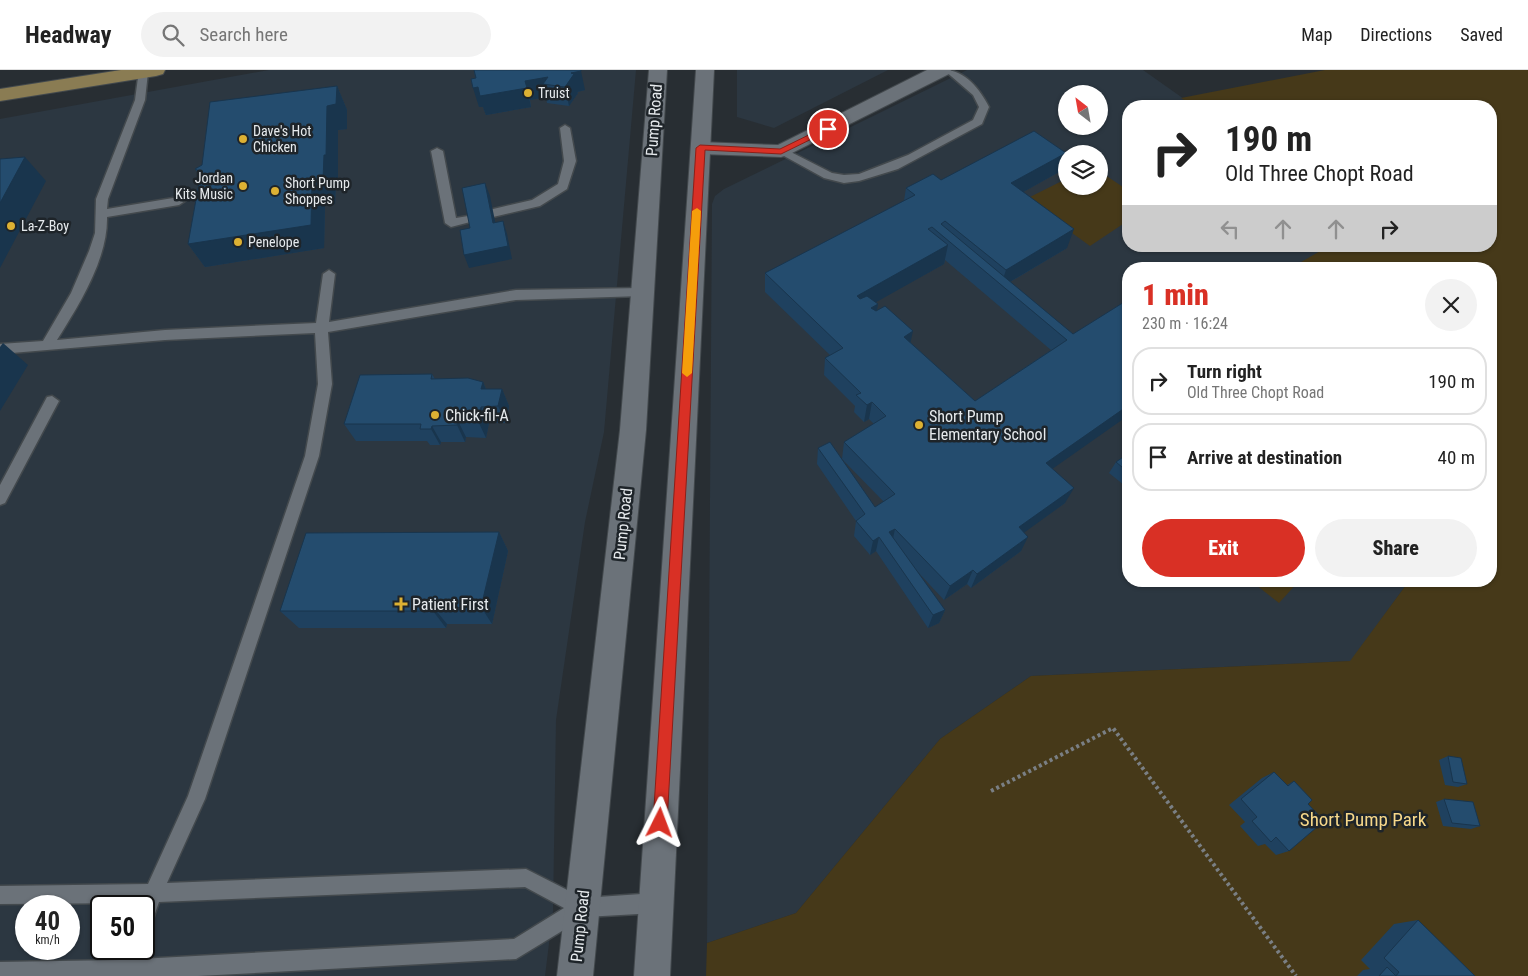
<!DOCTYPE html>
<html lang="en">
<head>
<meta charset="utf-8">
<style>
  :root { --surface:#fff; --page:#f2f2f2; --text:#222; --muted:#767676; --line:#e0e0e0; --accent:#d93025 }
  body { margin:0; font-family:"Roboto Condensed",sans-serif; background:var(--page); color:var(--text); height:100vh; display:flex; flex-direction:column; font-size:19px; white-space:nowrap }
  * { box-sizing:border-box; margin:0 }
  p { font-size:16px; color:var(--muted) }
  .icon { flex:none; width:28px; height:28px; fill:none; stroke:currentColor; stroke-width:2; stroke-linecap:round; stroke-linejoin:round }
  .map { position:relative; flex:1; overflow:hidden }
  .sheet { position:absolute; left:1122px; top:192px; width:375px; height:325px; display:flex; flex-direction:column; background:var(--surface); border-radius:20px; box-shadow:0 1px 4px #0004 }
  .sheet>* { flex:none }
  .hud { position:absolute; left:1122px; top:30px; width:375px; height:152px; border-radius:20px; box-shadow:0 1px 4px #0004; background:#fff; color:var(--text); overflow:hidden }
  .needle { width:32px; rotate:329deg }
  .buttons { position:absolute; left:1058px; top:15px; display:grid; gap:10px }
  .buttons a { display:grid; place-items:center; width:50px; height:50px; border-radius:50%; background:var(--surface); box-shadow:0 1px 4px #0004; font-size:25px }
  .speed { position:absolute; left:15px; top:825px; display:flex; gap:10px; font-size:25px; font-weight:700; text-align:center }
  .speed>* { display:grid; place-content:center; width:65px; height:65px; border-radius:50%; background:var(--surface); box-shadow:0 1px 4px #0004; line-height:1 }
  .speed small { font-size:12px; font-weight:400 }
  .speed .limit { border:2px solid #111; border-radius:8px; background:#fff; color:#111 }
  .pin { position:absolute; display:grid; place-items:center; width:42px; height:42px; color:#fff; margin:-21px; border:2px solid #fff; border-radius:50%; box-shadow:0 1px 5px #0007 }
  .me { position:absolute; width:55px; margin:-28px; rotate:3deg; stroke-linejoin:round; filter:drop-shadow(0 0 4px #0008) }
  .turn { display:flex; align-items:center; gap:18px; height:105px; padding:0 20px; font-size:22px }
  .turn .icon { width:65px; height:65px; stroke-width:2.5 }
  .turn b { display:block; font-size:35px; line-height:42px }
  .lanes { display:flex; align-items:center; height:48px; padding:0 20px; background:#0003; justify-content:center; gap:25px; direction:ltr }
  .lanes .off { opacity:.35 }
  .round { display:grid; place-items:center; flex:none; width:52px; height:52px; border-radius:26px; background:var(--page) }
  .overview { display:flex; align-items:center; justify-content:space-between; height:85px; padding:0 20px }
  h1 { font-size:30px; font-weight:800; line-height:38px; color:var(--accent) }
  .primary-button { display:flex; gap:10px; margin-top:auto; padding:10px 20px }
  .primary-button a { flex:1; height:58px; border-radius:30px; background:var(--accent); color:#fff; font-size:20px; font-weight:800; line-height:58px; text-align:center }
  .primary-button a+a { background:var(--page); color:var(--text) }
  ul { padding:0; list-style:none }
  li { display:flex; align-items:center; gap:15px; height:68px; margin:0 10px 8px; padding:0 10px; border:2px solid var(--line); border-radius:20px }
  li div { flex:1 }
  li b { display:block; font-size:19px }
  li em { font-style:normal }
  header { display:flex; align-items:center; gap:30px; box-sizing:border-box; height:70px; padding:0 25px; background:var(--surface); border-bottom:1px solid var(--line) }
  header strong { font-size:24px }
  nav { display:flex; gap:28px; margin-inline-start:auto; font-size:18px }
  .search { width:350px; height:45px; background:var(--page); display:flex; align-items:center; gap:12px; box-sizing:border-box; padding:0 18px; border-radius:28px; color:var(--muted); font-size:19px }
  .map>svg:first-child { display:block }
  .built { fill:#2c3741; fill-rule:evenodd }
  .green { fill:#463919 }
  .lines { fill:none; stroke-linecap:round; stroke-linejoin:round }
  .service-casing { stroke:#43494d; stroke-width:3 }
  .minor-casing { stroke:#43494d; stroke-width:2 }
  .secondary-casing { stroke:#43494d; stroke-width:2 }
  .primary-casing { stroke:#43494d; stroke-width:2 }
  .path { stroke:#7a7f84; stroke-width:4; stroke-dasharray:3 3; stroke-linecap:butt }
  .service { fill:#6b7279; fill-rule:evenodd }
  .minor { fill:#6b7279; fill-rule:evenodd }
  .secondary { fill:#6b7279; fill-rule:evenodd }
  .primary { fill:#8a7c53; fill-rule:evenodd }
  .wall { fill:#1f415f; fill-rule:evenodd }
  .shaded-wall { fill:#19354d }
  .building { fill:#244c6e; stroke:#19354d; fill-rule:evenodd }
  .route { fill:#d93025; stroke:#8d1f18 }
  .slow { fill:#f59e0b }
  .poi-dot { fill:#ddb133; stroke:#1e2429; stroke-width:2 }
  .labels { text-anchor:middle; dominant-baseline:central; stroke-width:5; stroke-linejoin:round; paint-order:stroke }
  .far-poi-label { font-size:14px; fill:#e6eaed; stroke:#1e2429; text-anchor:start }
  .street-label { font-size:16px; fill:#e6eaed; stroke:#1e2429 }
  .poi-label { font-size:16px; fill:#e6eaed; stroke:#1e2429; text-anchor:start }
  .near-park-label { font-size:19px; fill:#f7d88a; stroke:#1e2429 }
</style>
</head>
<body>
<header>
<strong>Headway</strong>
<div class="search"><svg class="icon" aria-label="search" viewBox="0 0 24 24"><circle cx="10" cy="10" r="6"/><path d="M15 15l6 6"/></svg>Search here</div>
<nav><a>Map</a><a>Directions</a><a>Saved</a></nav>
</header>
<div class="map">
<svg width="1528" height="906" viewBox="0 0 1528 906">
  <rect width="100%" height="100%" fill="#282e33"/>
  <path class="built" d="M269,0H636L604,362L585,452L556,650L553,841L545,906H0V49ZM26,836H69V879H26ZM101,836H144V879H101Z
    M737,0H888L774,58L737,47Z
    M967,0H1143L1194,36H1129V176H1394L1427,199H1129V511H1409L1351,591L1031,606L940,669L796,843L707,873L712,134L715,126L724,119ZM1066,24H1099V56H1066ZM1066,84H1099V116H1066Z"/>
  <path class="green" d="M1325,0H1528V906H706L707,873L796,843L940,669L1031,606L1350,591L1409,511H1491V199H1289L1329,176H1491V36H1194L1181,28Z
    M1099,101L1129,121V150L1090,176L1028,131V128L1066,109V116H1099Z
    M1251,511H1299L1279,533Z"/>
  <g class="lines">
    <defs>
      <path id="service" d="M139,0L148,2L145,30L108,129L107,139L179,127L185,131L179,135L107,147C108,189 79,235 57,270L165,260L316,253L323,204L329,200L335,204L329,252L516,220L642,218L648,222L642,226L516,230L328,262L332,314L319,386L205,729L167,813L526,799L583,828L656,823L663,826L666,833L663,840L656,843L585,847L516,889L198,906H0V892L119,890L123,879H143L139,889L514,869L564,838L525,817L159,832L151,855L144,858V836H139L140,833L0,834V816L148,814L188,726L305,386L318,314L315,263L165,270L0,284V274L43,271L71,223L89,181L95,163L96,129L135,30Z
        M944,0C965,0 980,19 989,37L982,54L898,99L859,111L844,113L824,108L775,81L781,78L785,79L832,103L844,105L859,104L908,85L973,50L979,37L973,25Z
        M565,55L570,58L576,91L567,119L540,136L493,147L489,146V140L532,130L558,114L564,91L560,58Z
        M437,78L443,81L456,148L474,145V151L451,157L445,153L431,81Z
        M52,326L59,331L5,433L0,435V415L47,327Z"/>
      <path id="minor" d="M927,0H951L949,4L788,85L781,87L701,84L694,82L691,78L694,74L701,72L778,75Z"/>
      <path id="secondary" d="M649,0H667L646,360L593,906H557L620,360Z
        M696,0H714L670,906H634Z"/>
      <path id="primary" d="M121,0H165L163,4L156,6L0,31V19Z"/>
    </defs>
    <use href="#service" class="service-casing"/>
    <use href="#minor" class="minor-casing"/>
    <use href="#secondary" class="secondary-casing"/>
    <use href="#primary" class="primary-casing"/>
    <path class="path" d="M991,721L1113,658L1296,906"/>
    <use href="#service" class="service"/>
    <use href="#minor" class="minor"/>
    <use href="#secondary" class="secondary"/>
    <use href="#primary" class="primary"/>
  </g>
  <path class="wall" d="M474,0L585,20L577,22L578,23L569,36L547,33L546,27L530,30L531,37L486,45L483,37H479Z
    M337,16L347,40V59L338,60V109H336L335,134L325,135L324,178L205,197L188,174L200,106L195,99Z
    M1066,83L1059,102L1023,122L1067,178L1010,212L1073,264L1052,399L1065,433L1024,462L1021,481L971,518L967,514L944,530L916,500L945,540L939,553L928,558L876,481L870,485L854,466L856,451L817,394L818,378L875,437L884,432L842,389L844,372L874,354L869,349L864,352L854,342L855,336L824,305L825,288L830,285L765,222V203L904,131L906,118L941,110ZM945,190L1051,280L975,331L876,241L878,234L875,232L944,194Z
    M432,304L435,309L483,312L486,319H502L509,336L506,353H489L486,368L466,367L465,372H441L440,375H430L427,371H356L344,354Z
    M1129,383V419L1109,403L1116,392Z
    M499,462L508,481L492,554H447L446,558H299L280,541Z
    M1448,686L1467,714L1458,717L1445,715L1439,690Z
    M1274,702L1287,715L1294,711L1308,734L1289,781L1276,785L1265,774L1258,776L1240,756L1245,752L1229,735L1262,708Z
    M1444,729L1480,756L1471,759L1443,756L1436,732Z
    M1418,850L1475,906H1357L1363,900L1370,899L1361,890L1394,854Z"/>
  <path class="shaded-wall" d="M581,1L585,20L577,22L578,23L569,36L565,17L571,3Z
    M548,7L543,14L546,27L530,30L525,11Z
    M337,16L347,40V59L338,60V109H336L335,134L325,135L324,178L205,197L188,174L312,111L327,36Z
    M478,17L527,18L531,37L486,45L483,37H479L473,18Z
    M1066,83L1059,102L1005,132L1011,113Z
    M25,87L46,111L0,198V133Z
    M485,113L490,126L498,166L493,153Z
    M503,151L507,164L512,189L469,198L464,185Z
    M1074,159L1067,178L1003,216L1001,215L1006,200Z
    M948,175L944,194L855,244L857,226Z
    M878,234L875,252L871,238Z
    M913,261L909,279L904,267Z
    M3,273L28,295L0,341V277Z
    M483,312L490,329L481,319Z
    M502,319L509,336L506,353L498,336Z
    M872,332L869,349L864,352L867,335Z
    M1129,335V345L1038,409L1046,393Z
    M481,337L489,353L486,368L478,351Z
    M458,351L466,367L465,372L457,355Z
    M432,356L441,372L440,375L431,359Z
    M1074,418L1065,433L1011,472L1019,457Z
    M895,459L892,473L889,462Z
    M499,462L508,481L492,554L481,537Z
    M879,467L876,481L870,485L873,471Z
    M1028,467L1021,481L971,518L977,504Z
    M973,500L967,514L944,530L950,516Z
    M434,538L447,554L446,558L433,541Z
    M945,540L939,553L928,558L933,545Z"/>
  <path class="building" d="M474,0H581V1L571,3L574,4L565,17L543,14L548,7L525,11L527,18L480,26L478,17L473,18L471,9L476,8Z
    M337,16L336,34L327,36L326,85H324L323,110L312,111L311,155L188,174L201,102L195,99L202,95L210,32Z
    M1034,61L1066,83L1011,113L1074,159L1006,200L945,151L941,154L1073,264L1129,229V335L1046,393L1074,418L1019,457L1028,467L977,504L973,500L950,516L895,459L889,462L945,540L933,545L879,467L873,471L856,451L865,444L818,378L830,372L875,437L895,424L844,372L886,346L872,332L867,335L856,325L861,323L825,288L843,278L765,203L915,125L906,118L933,104L941,110ZM932,157L1067,270L975,331L904,267L913,261L885,236L876,241L871,238L878,234L867,226L860,229L857,226L948,175L928,159Z
    M25,87L0,133V89Z
    M485,113L493,153L503,151L508,176L464,185L460,160L470,158L462,118Z
    M432,304L431,309L468,308L483,312L481,319H502L498,336L481,337L478,351H458L457,355L432,356L431,359H420L421,354H344L360,305Z
    M1129,383V403L1116,392Z
    M499,462L481,537L434,538L433,541H280L306,463Z
    M1448,686L1461,688L1467,714L1453,712Z
    M1274,702L1288,716L1294,711L1312,730L1308,734L1324,751L1289,781L1276,767L1271,772L1252,751L1257,747L1241,729Z
    M1444,729L1473,732L1480,756L1452,753Z
    M1418,850L1475,906H1396L1399,902L1384,888Z
    M1387,897L1396,906H1379Z"/>
  <path class="route" d="M825,57L832,59L781,84L705,80L667,753L665,758L660,760L655,758L653,753L696,78L700,75L780,79Z"/>
  <path class="slow" d="M697,138L701,141L692,303L687,307L682,303L692,141Z"/>
  <g class="poi-dot">
    <circle cx="528" cy="23" r="5"/>
    <circle cx="243" cy="69" r="5"/>
    <circle cx="243" cy="116" r="5"/>
    <circle cx="275" cy="121" r="5"/>
    <circle cx="11" cy="156" r="5"/>
    <circle cx="238" cy="172" r="5"/>
    <circle cx="435" cy="345" r="5"/>
    <circle cx="919" cy="355" r="5"/>
    <path d="M398.5 526.5h5v5h5v5h-5v5h-5v-5h-5v-5h5z"/>
  </g>
  <g class="labels">
    <g class="far-poi-label">
      <text x="538" y="23">Truist</text>
      <text x="253" y="61">Dave's Hot<tspan x="253" dy="16">Chicken</tspan></text>
      <text x="233" y="108" text-anchor="end">Jordan<tspan x="233" dy="16">Kits Music</tspan></text>
      <text x="285" y="113">Short Pump<tspan x="285" dy="16">Shoppes</tspan></text>
      <text x="21" y="156">La-Z-Boy</text>
      <text x="248" y="172">Penelope</text>
    </g>
    <g class="street-label">
      <text transform="translate(654 50) rotate(-86)">Pump Road</text>
      <text transform="translate(623 454) rotate(-84)">Pump Road</text>
      <text transform="translate(580 856) rotate(-84)">Pump Road</text>
    </g>
    <g class="poi-label">
      <text x="445" y="345">Chick-fil-A</text>
      <text x="929" y="346">Short Pump<tspan x="929" dy="18">Elementary School</tspan></text>
      <text x="412" y="534">Patient First</text>
    </g>
    <g class="near-park-label">
      <text x="1363" y="749">Short Pump Park</text>
    </g>
  </g>
</svg>
<div class="buttons">
<a><svg class="needle" viewBox="-14 -14 28 28"><path d="M0-13l5 13h-10z" fill="#e53935"/><path d="M0 13l5-13h-10z" fill="#767676"/></svg></a>
<a><svg class="icon" aria-label="layers" viewBox="0 0 24 24"><path d="M12 4l9 5-9 5-9-5zM3 14l9 5 9-5"/></svg></a>
</div>
<div class="speed"><div>40<small>km/h</small></div><div class="limit">50</div></div>
<div class="pin" style="left:828px;top:59px;background:#d93025"><svg class="icon" aria-label="arrive" viewBox="0 0 24 24"><path d="M6 21V4h12l-3 4 3 4H6"/></svg></div>
<svg class="me" style="left:660px;top:753px" viewBox="-20 -20 40 40"><path d="M0-17L14 15 0 8-14 15z" fill="#d93025" stroke="#fff" stroke-width="4"/></svg>
<div class="hud">
<div class="turn"><svg class="icon" aria-label="right" viewBox="0 0 24 24"><path d="M7 20v-9h11M14 6l5 5-5 5"/></svg><div><b>190 m</b>Old Three Chopt Road</div></div>
<div class="lanes"><svg class="icon off" aria-label="left" viewBox="0 0 24 24"><path d="M17 20v-9H6M10 6l-5 5 5 5"/></svg><svg class="icon off" aria-label="ahead" viewBox="0 0 24 24"><path d="M12 20V5M6 11l6-6 6 6"/></svg><svg class="icon off" aria-label="ahead" viewBox="0 0 24 24"><path d="M12 20V5M6 11l6-6 6 6"/></svg><svg class="icon" aria-label="right" viewBox="0 0 24 24"><path d="M7 20v-9h11M14 6l5 5-5 5"/></svg></div>
</div>
<section class="sheet">
<div class="overview"><div><h1>1 min</h1><p>230 m · 16:24</p></div><a class="round"><svg class="icon" aria-label="close" viewBox="0 0 24 24"><path d="M6 6l12 12M18 6L6 18"/></svg></a></div>
<ul>
<li><svg class="icon" aria-label="right" viewBox="0 0 24 24"><path d="M7 20v-9h11M14 6l5 5-5 5"/></svg><div><b>Turn right</b><p>Old Three Chopt Road</p></div><em>190 m</em></li>
<li><svg class="icon" aria-label="arrive" viewBox="0 0 24 24"><path d="M6 21V4h12l-3 4 3 4H6"/></svg><div><b>Arrive at destination</b></div><em>40 m</em></li>
</ul>
<div class="primary-button"><a>Exit</a><a>Share</a></div>
</section>
</div>
</body>
</html>
